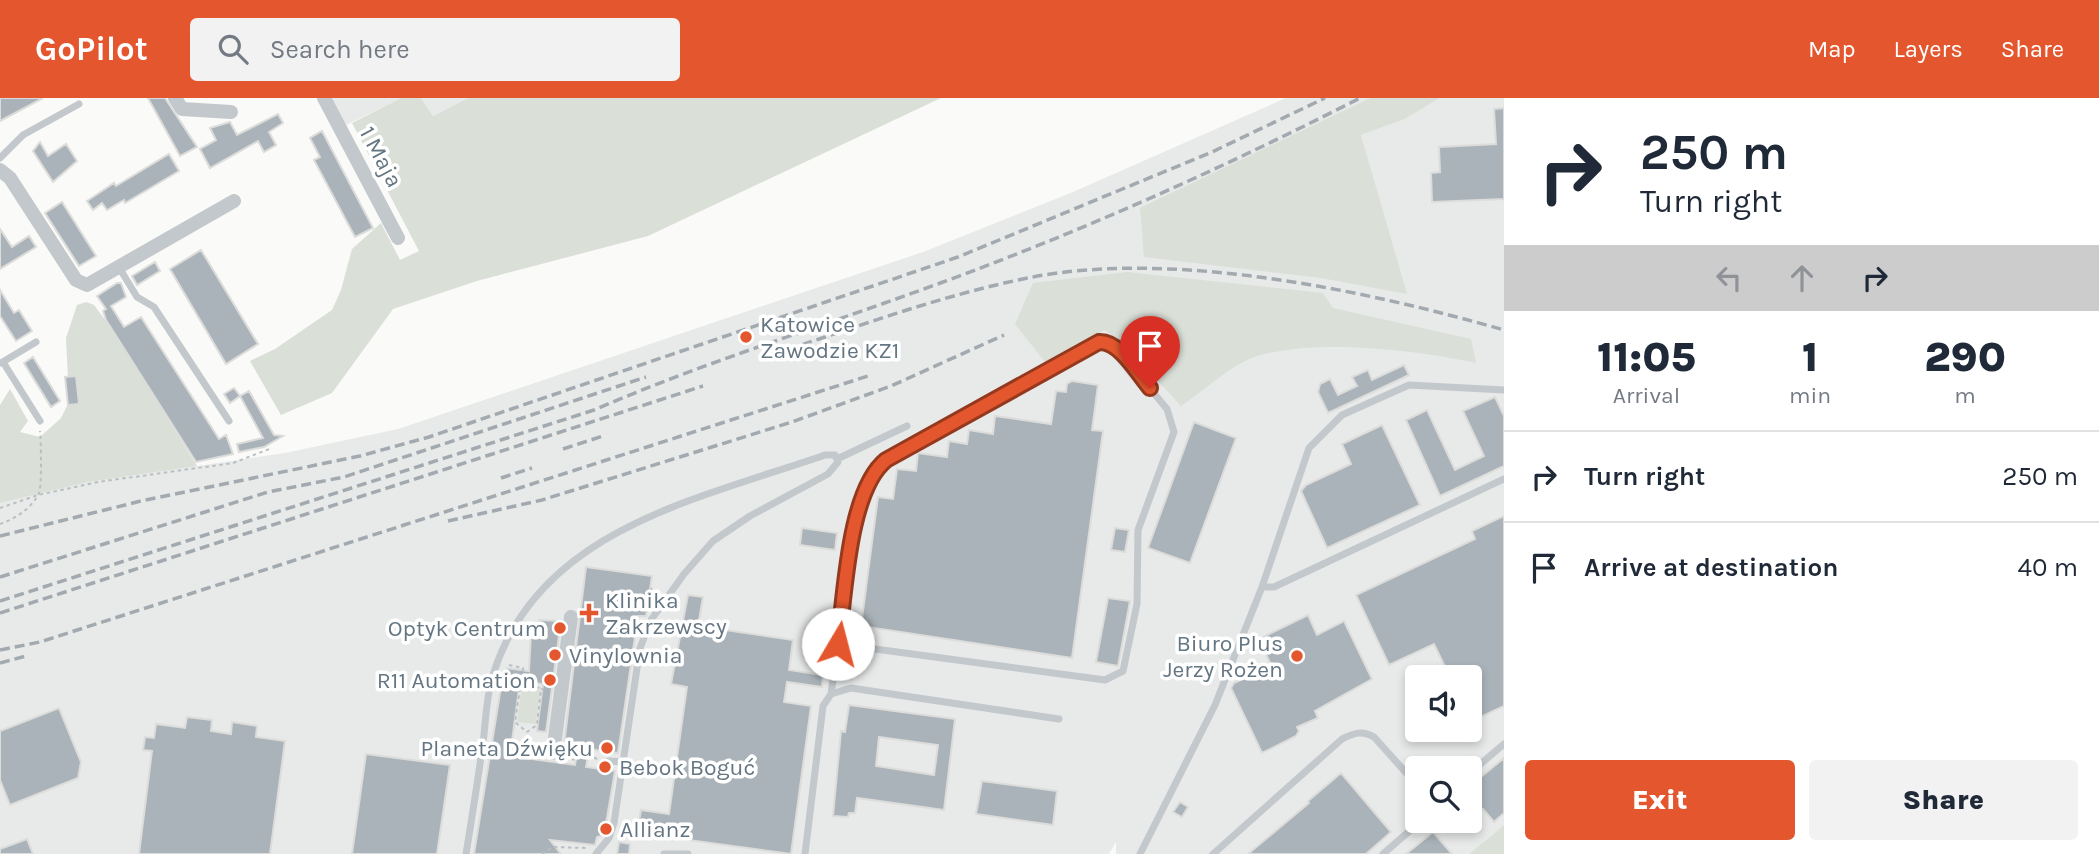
<!DOCTYPE html>
<html lang="en">
<head>
<meta charset="utf-8">
<style>
  :root { --surface:#fff; --page:#f2f2f3; --text:#1f2937; --muted:#747a83; --line:#e0e1e3; --accent:#e4572e }
  body { margin:0; font-family:Karla,sans-serif; background:var(--page); color:var(--text); height:100vh; display:flex; flex-direction:column; font-size:26px; white-space:nowrap }
  * { box-sizing:border-box; margin:0 }
  p { font-size:23px; color:var(--muted) }
  .icon { flex:none; width:38px; height:38px; fill:none; stroke:currentColor; stroke-width:2; stroke-linecap:round; stroke-linejoin:round }
  .map { position:relative; flex:1; overflow:hidden }
  .sheet { display:flex; flex-direction:column; background:var(--surface); width:595px }
  .sheet>* { flex:none }
  .hud { background:#fff; color:var(--text); overflow:hidden }
  .controls { position:absolute; left:1405px; top:567px; display:grid; gap:14px }
  .controls a { display:grid; place-items:center; width:77px; height:77px; border-radius:7px; background:var(--surface); box-shadow:0 4px 10px #0003; font-size:35px }
  .pin { position:absolute; display:grid; place-items:center; width:60px; height:60px; color:#fff; margin:-72px -30px; border-radius:50% 50% 50% 0; rotate:-45deg; box-shadow:0 0 7px #0007 }
  .pin .icon { rotate:45deg }
  .me { position:absolute; width:77px; margin:-38px; rotate:8deg; stroke-linejoin:round; filter:drop-shadow(0 0 5px #0008) }
  .turn { display:flex; align-items:center; gap:24px; height:147px; padding:0 21px; font-size:32px }
  .turn .icon { width:91px; height:91px; stroke-width:2.5 }
  .turn b { display:block; font-size:49px; line-height:60px }
  .lanes { display:flex; align-items:center; height:66px; padding:0 21px; background:#0003; justify-content:center; gap:35px; direction:ltr }
  .lanes .off { opacity:.35 }
  .eta { display:flex; justify-content:space-evenly; align-items:center; height:119px; text-align:center }
  .eta b { font-size:42px; font-weight:800; line-height:49px }
  .primary-button { display:flex; gap:14px; margin-top:auto; padding:14px 21px }
  .primary-button a { flex:1; height:80px; border-radius:7px; background:var(--accent); color:#fff; font-size:28px; font-weight:800; line-height:80px; text-align:center }
  .primary-button a+a { background:var(--page); color:var(--text) }
  ul { padding:0; list-style:none }
  li { display:flex; align-items:center; gap:21px; height:91px; padding:0 21px; border-top:2px solid var(--line) }
  li div { flex:1 }
  li b { display:block; font-size:26px }
  li em { font-style:normal }
  header { display:flex; align-items:center; gap:42px; box-sizing:border-box; height:98px; padding:0 35px; background:var(--accent); color:#fff }
  header strong { font-size:33px }
  nav { display:flex; gap:38px; margin-inline-start:auto; font-size:24px }
  .search { width:490px; height:63px; background:var(--page); display:flex; align-items:center; gap:18px; box-sizing:border-box; padding:0 24px; border-radius:7px; color:var(--muted); font-size:26px }
  main { display:flex; flex:1; min-height:0 }
  .map>svg:first-child { display:block }
  .built { fill:#e8e9e9; fill-rule:evenodd }
  .green { fill:#dadfd7 }
  .building { fill:#aab3b9; stroke:#dcdcda; stroke-width:2; fill-rule:evenodd }
  .lines { fill:none; stroke-linecap:round; stroke-linejoin:round }
  .path { stroke:#bbbfc2; stroke-width:2; stroke-dasharray:3.5 3.5; stroke-linecap:butt }
  .lane { stroke:#c3c8cc; stroke-width:7 }
  .street { stroke:#c3c8cc; stroke-width:14 }
  .rail { stroke:#a2aab0; stroke-width:3.5; stroke-dasharray:10 5; stroke-linecap:butt }
  .route-casing { stroke:#94391e; stroke-width:18 }
  .route { stroke:#e4572e; stroke-width:12 }
  .poi-dot { fill:#e4572e; stroke:#fff; stroke-width:2.5 }
  .labels { text-anchor:middle; dominant-baseline:central; stroke-width:7; stroke-linejoin:round; paint-order:stroke }
  .street-label { font-size:23px; fill:#657683; stroke:#fff }
  .poi-label { font-size:23px; fill:#657683; stroke:#fff; text-anchor:start }
</style>
</head>
<body>
<header>
<strong>GoPilot</strong>
<div class="search"><svg class="icon" aria-label="search" viewBox="0 0 24 24"><circle cx="10" cy="10" r="6"/><path d="M15 15l6 6"/></svg>Search here</div>
<nav><a>Map</a><a>Layers</a><a>Share</a></nav>
</header>
<main>
<div class="map">
<svg width="1504" height="756" viewBox="0 0 1504 756">
  <rect width="100%" height="100%" fill="#fafaf8"/>
  <path class="built" d="M329,0H401L344,28Z
    M421,0H468L433,18Z
    M1286,0H1370L1182,90L1198,143L1406,196L1361,37L1405,21L1440,0H1504V727L1469,756H1116V744L1109,756H0V405L89,384L285,355L398,331L923,154L1073,94ZM1418,579H1470V632H1418ZM1418,670H1470V723H1418Z"/>
  <path class="green" d="M401,0H421L433,18L468,0H941L648,138L477,183L393,211L332,295L281,317L250,263L275,251L332,212L341,192L352,151L381,125L400,162L419,153L352,25Z
    M1370,0H1440L1405,21L1361,37L1407,196L1321,180L1144,159L1140,110Z
    M1127,174L1323,195L1333,210L1471,241L1476,265C1418,252 1302,238 1247,262C1224,273 1202,294 1181,308L1127,249L1105,232L1045,264L1015,226L1033,185Z
    M86,204L94,207L115,235L197,368L89,384L0,405V307L10,291L28,323L20,334L40,339L61,320L69,304L66,240L77,207Z
    M522,586L541,589L536,626L517,624Z
    M1504,727V756H1469Z"/>
  <path class="building" d="M0,0H43L0,23Z
    M148,0H165L197,49L180,58Z
    M1504,10V101L1432,104L1431,75L1440,74L1439,49L1496,46L1494,11Z
    M278,16L283,25L269,34L276,47L264,54L258,43L210,70L200,51L216,42L210,30L230,24L237,37Z
    M322,33L373,130L355,139L314,62L320,59L310,40Z
    M40,44L48,58L66,46L77,63L53,84L33,53Z
    M169,56L179,73L125,105L124,102L107,112L102,105L93,112L87,103L114,85L116,88Z
    M62,104L96,158L79,168L45,115Z
    M0,131L12,149L29,138L36,149L0,171Z
    M201,152L258,246L226,266L170,171Z
    M155,164L160,173L137,187L132,178Z
    M117,185H121L126,199L111,208L124,229L141,219L219,341L226,337L233,356L196,364L106,222L103,213L106,211L97,198Z
    M0,192L14,215L19,212L32,233L16,243L0,218Z
    M33,259L60,303L51,309L24,265Z
    M1404,267L1409,277L1328,315L1318,294L1320,286L1330,281L1338,297L1357,288L1352,279L1368,272L1372,282Z
    M76,278L79,306L68,307L65,279Z
    M1072,283L1098,287L1092,332L1103,333L1072,560L861,528L878,399L893,401L897,371L916,373L918,355L947,359L949,343L967,346L969,332L993,336L995,318L1051,326L1056,293L1066,294L1067,286Z
    M234,290L240,298L230,305L224,296Z
    M249,293L274,337L283,338L264,349L239,354L237,346L263,340L240,298Z
    M1495,299L1504,318V368L1440,398L1406,322L1427,312L1455,372L1484,358L1463,313Z
    M1194,324L1236,340L1190,465L1148,450Z
    M1382,327L1420,407L1327,450L1301,393L1306,387L1351,366L1342,346Z
    M1504,418V608L1470,624V579H1450L1434,546L1389,567L1356,497L1475,441L1472,433Z
    M802,430L837,435L835,452L800,447Z
    M1115,430L1129,432L1125,454L1111,452Z
    M586,469L652,478L646,518H638L618,655L589,651L586,669L615,673L604,737L597,739L595,747L550,742L561,756H474L502,583H505L507,570L529,573L531,535L536,536L539,522L561,523L546,634L537,633L543,586L520,583L510,658L575,667L578,649L564,647Z
    M688,497L703,499L698,528L793,542L789,572L823,577L822,589L787,584L784,604L811,608L791,756L637,735L641,712L669,716L687,589L671,586Z
    M1108,500L1130,503L1118,568L1096,564Z
    M1308,517L1317,537L1344,523L1372,581L1315,613L1318,620L1297,629L1299,633L1296,638L1262,655L1231,590L1234,585L1271,567L1259,541Z
    M849,607L955,621L944,712L857,700L855,715H849L848,719L833,718L841,633L845,634ZM879,639L938,647L934,677L876,668Z
    M59,610L81,664L78,680L10,707L0,682V633Z
    M187,619L212,622L211,633L231,636L232,624L257,628L256,639L285,643L270,756H139L152,653L143,652L145,639L154,640L156,626L185,630Z
    M366,656L450,667L437,756H352Z
    M1504,660V715L1494,724L1483,711L1470,722V688Z
    M1341,675L1391,734L1366,756H1248L1309,705L1308,703Z
    M982,683L1057,693L1053,727L976,716Z
    M1180,704L1188,709L1182,719L1173,714Z
    M1433,734L1452,756H1406Z
    M27,741L33,756H0V751Z
    M619,744L630,746L629,756H617Z"/>
  <g class="lines">
    <path class="path" d="M0,410L38,397L98,384L233,365L272,350
      M0,426C15,421 32,410 39,395C42,389 41,342 40,333
      M648,507L652,487
      M509,567L523,570L515,624L527,634
      M522,586L541,590
      M539,654L526,648L527,634L537,627L541,591L547,592
      M588,656L599,662
      M565,657L576,663
      M570,657L577,655
      M542,756L553,749L588,750"/>
    <path class="lane" d="M0,60L23,37L79,6
      M120,171L137,199L154,209L229,323
      M3,264L40,323
      M1,265L36,244
      M837,361L907,328
      M1262,489H1274L1504,381
      M831,596L857,414L874,373L886,362L1088,247L1107,244L1117,251L1167,311L1174,334L1138,432L1137,506L1123,573L1105,582L838,546
      M609,663L623,664
      M1470,675L1504,646
      M466,756C472,719 478,682 483,645C486,623 486,598 493,577C538,431 699,401 825,357H835L838,364L828,376L750,418L713,443L684,476L651,522L640,550L614,725L609,740L596,756
      M664,756H688
      M805,756L823,608L831,596L851,590L1059,621
      M1140,756L1215,607L1262,489L1309,350L1342,317L1409,287L1504,292
      M1213,756L1342,641C1354,635 1362,632 1374,639L1418,688
      M1383,756L1421,723"/>
    <path class="street" d="M175,0L182,11L231,14
      M324,0L398,140
      M0,72L10,80L76,182L87,187L234,103
      M553,655L571,519"/>
    <path class="rail" d="M774,256C857,229 942,197 1028,180C1170,151 1365,192 1504,232
      M563,351L603,338
      M501,380L532,370
      M448,423L542,402L792,324L891,288L1004,237
      M0,438L141,403L360,358L429,339L958,159L1212,54L1325,0
      M0,479L268,394L344,379L646,279
      M0,503L594,312C707,263 827,227 943,184C1085,132 1225,69 1360,0
      M0,515L703,288
      M0,552L40,544L868,278
      M0,565L26,558"/>
  </g>
  <g class="lines">
    <defs>
      <path id="route" d="M838,546C845,497 848,393 886,362L1099,244C1120,243 1137,275 1150,290"/>
    </defs>
    <use href="#route" class="route-casing"/>
    <use href="#route" class="route"/>
  </g>
  <g class="poi-dot">
    <circle cx="746" cy="239" r="7"/>
    <path d="M585.5 504.5h7v7h7v7h-7v7h-7v-7h-7v-7h7z"/>
    <circle cx="560" cy="530" r="7"/>
    <circle cx="555" cy="557" r="7"/>
    <circle cx="1297" cy="558" r="7"/>
    <circle cx="550" cy="582" r="7"/>
    <circle cx="607" cy="650" r="7"/>
    <circle cx="605" cy="669" r="7"/>
    <circle cx="606" cy="731" r="7"/>
  </g>
  <g class="labels">
    <g class="street-label">
      <text transform="translate(381 59) rotate(62)">1 Maja</text>
    </g>
    <g class="poi-label">
      <text x="760" y="226">Katowice<tspan x="760" dy="26">Zawodzie KZ1</tspan></text>
      <text x="605" y="502">Klinika<tspan x="605" dy="26">Zakrzewscy</tspan></text>
      <text x="546" y="530" text-anchor="end">Optyk Centrum</text>
      <text x="1283" y="545" text-anchor="end">Biuro Plus<tspan x="1283" dy="26">Jerzy Rożen</tspan></text>
      <text x="569" y="557">Vinylownia</text>
      <text x="536" y="582" text-anchor="end">R11 Automation</text>
      <text x="593" y="650" text-anchor="end">Planeta Dźwięku</text>
      <text x="619" y="669">Bebok Boguć</text>
      <text x="620" y="731">Allianz</text>
    </g>
  </g>
</svg>
<div class="controls">
<a><svg class="icon" aria-label="sound" viewBox="0 0 24 24"><path d="M4 9h4l5-4v14l-5-4H4zM17 9q2 3 0 6"/></svg></a>
<a><svg class="icon" aria-label="search" viewBox="0 0 24 24"><circle cx="10" cy="10" r="6"/><path d="M15 15l6 6"/></svg></a>
</div>
<div class="pin" style="left:1150px;top:290px;background:#d93025"><svg class="icon" aria-label="arrive" viewBox="0 0 24 24"><path d="M6 21V4h12l-3 4 3 4H6"/></svg></div>
<svg class="me" style="left:838px;top:546px" viewBox="-20 -20 40 40"><circle r="19" fill="#fff"/><path d="M0-13L10 11 0 6-10 11z" fill="#e4572e"/></svg>
</div>
<section class="sheet">
<div class="hud">
<div class="turn"><svg class="icon" aria-label="right" viewBox="0 0 24 24"><path d="M7 20v-9h11M14 6l5 5-5 5"/></svg><div><b>250 m</b>Turn right</div></div>
<div class="lanes"><svg class="icon off" aria-label="left" viewBox="0 0 24 24"><path d="M17 20v-9H6M10 6l-5 5 5 5"/></svg><svg class="icon off" aria-label="ahead" viewBox="0 0 24 24"><path d="M12 20V5M6 11l6-6 6 6"/></svg><svg class="icon" aria-label="right" viewBox="0 0 24 24"><path d="M7 20v-9h11M14 6l5 5-5 5"/></svg></div>
</div>
<div class="eta">
<div><b>11:05</b><p>Arrival</p></div>
<div><b>1</b><p>min</p></div>
<div><b>290</b><p>m</p></div>
</div>
<ul>
<li><svg class="icon" aria-label="right" viewBox="0 0 24 24"><path d="M7 20v-9h11M14 6l5 5-5 5"/></svg><div><b>Turn right</b></div><em>250 m</em></li>
<li><svg class="icon" aria-label="arrive" viewBox="0 0 24 24"><path d="M6 21V4h12l-3 4 3 4H6"/></svg><div><b>Arrive at destination</b></div><em>40 m</em></li>
</ul>
<div class="primary-button"><a>Exit</a><a>Share</a></div>
</section>
</main>
</body>
</html>
